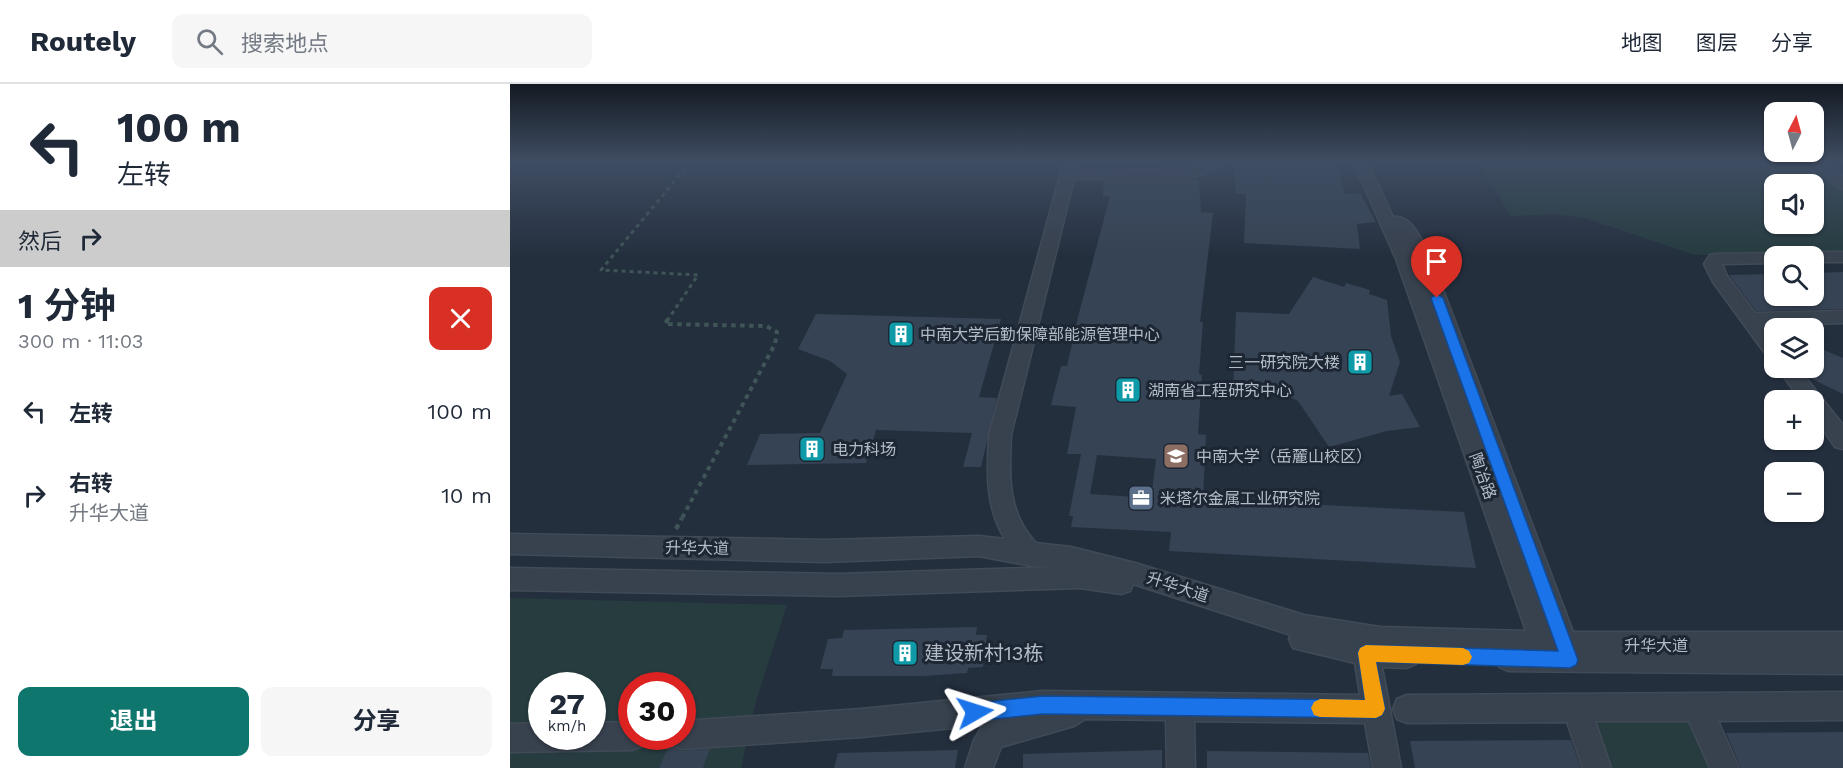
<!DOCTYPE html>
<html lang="zh">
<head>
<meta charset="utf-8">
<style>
  :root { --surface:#fff; --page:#f6f6f7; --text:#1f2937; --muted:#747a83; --line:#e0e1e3; --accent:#0f766e }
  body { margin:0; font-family:"Work Sans","Noto Sans SC",sans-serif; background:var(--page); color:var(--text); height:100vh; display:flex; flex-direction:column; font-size:22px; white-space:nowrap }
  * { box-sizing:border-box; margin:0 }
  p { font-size:20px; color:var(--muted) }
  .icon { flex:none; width:33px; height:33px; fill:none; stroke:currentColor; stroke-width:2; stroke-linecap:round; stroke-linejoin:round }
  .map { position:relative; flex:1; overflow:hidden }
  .panel { display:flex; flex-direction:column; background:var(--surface); width:510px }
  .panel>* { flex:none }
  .hud { background:#fff; color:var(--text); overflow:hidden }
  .needle { width:39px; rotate:6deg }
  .tools { position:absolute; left:1254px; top:18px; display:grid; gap:12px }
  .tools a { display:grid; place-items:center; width:60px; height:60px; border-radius:12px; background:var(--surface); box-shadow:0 2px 4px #0004; font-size:30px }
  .speed { position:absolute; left:18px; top:588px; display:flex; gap:12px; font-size:30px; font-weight:700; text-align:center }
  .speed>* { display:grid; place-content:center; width:78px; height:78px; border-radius:50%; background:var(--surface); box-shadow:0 2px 4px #0004; line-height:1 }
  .speed small { font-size:15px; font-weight:400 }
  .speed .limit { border:9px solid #d22; background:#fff; color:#111 }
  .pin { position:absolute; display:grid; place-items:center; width:51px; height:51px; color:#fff; margin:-62px -26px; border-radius:50% 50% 50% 0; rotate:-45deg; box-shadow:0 0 6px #0007 }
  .pin .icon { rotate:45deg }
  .me { position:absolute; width:66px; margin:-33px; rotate:84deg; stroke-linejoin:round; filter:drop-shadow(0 0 4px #0008) }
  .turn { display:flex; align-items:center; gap:21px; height:126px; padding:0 18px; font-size:27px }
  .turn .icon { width:78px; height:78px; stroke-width:2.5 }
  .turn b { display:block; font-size:42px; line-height:51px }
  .then { display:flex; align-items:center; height:57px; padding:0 18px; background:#0003; gap:12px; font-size:22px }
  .round { display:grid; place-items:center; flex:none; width:63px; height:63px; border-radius:12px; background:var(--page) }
  .overview { display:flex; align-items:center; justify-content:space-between; height:102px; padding:0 18px }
  h1 { font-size:36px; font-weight:700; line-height:45px }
  .button { display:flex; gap:12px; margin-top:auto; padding:12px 18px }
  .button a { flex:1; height:69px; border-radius:12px; background:var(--accent); color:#fff; font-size:24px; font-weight:700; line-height:69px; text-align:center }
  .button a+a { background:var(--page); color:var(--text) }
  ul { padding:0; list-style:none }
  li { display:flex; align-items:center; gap:18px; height:84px; padding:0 18px }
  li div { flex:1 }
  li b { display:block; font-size:22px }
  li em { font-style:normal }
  header { display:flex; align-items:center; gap:36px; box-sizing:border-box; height:84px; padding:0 30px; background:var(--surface); border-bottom:2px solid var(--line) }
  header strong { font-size:28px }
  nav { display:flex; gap:33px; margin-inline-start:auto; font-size:21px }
  .search { width:420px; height:54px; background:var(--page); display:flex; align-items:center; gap:15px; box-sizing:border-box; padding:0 21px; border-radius:12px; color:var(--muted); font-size:22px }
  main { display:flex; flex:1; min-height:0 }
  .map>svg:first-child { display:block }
  .green { fill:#263c3f; fill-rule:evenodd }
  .building { fill:#364354; fill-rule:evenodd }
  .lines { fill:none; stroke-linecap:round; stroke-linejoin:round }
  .minor-casing { stroke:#414a57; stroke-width:3 }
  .path-far2 { stroke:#3f5557; stroke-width:3; stroke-dasharray:4 4; stroke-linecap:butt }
  .path-far1 { stroke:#3f5557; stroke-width:4; stroke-dasharray:4.5 4.5; stroke-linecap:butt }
  .path { stroke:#3f5557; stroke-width:4.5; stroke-dasharray:5 5; stroke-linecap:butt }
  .minor { fill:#38414e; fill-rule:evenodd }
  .route { fill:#1a73e8; stroke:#114b97; stroke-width:1.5 }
  .slow { fill:#f59e0b }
  .labels { text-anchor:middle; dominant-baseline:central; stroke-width:6; stroke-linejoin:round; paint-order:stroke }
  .poi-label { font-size:16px; fill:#b4bcc9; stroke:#1d2633; text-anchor:start }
  .street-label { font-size:16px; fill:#b4bcc9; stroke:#1d2633 }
  .near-poi-label { font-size:20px; fill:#b4bcc9; stroke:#1d2633; text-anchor:start }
</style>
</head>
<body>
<header>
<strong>Routely</strong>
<div class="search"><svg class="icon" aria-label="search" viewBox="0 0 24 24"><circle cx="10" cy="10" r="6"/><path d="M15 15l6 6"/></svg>搜索地点</div>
<nav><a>地图</a><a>图层</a><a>分享</a></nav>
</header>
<main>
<section class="panel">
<div class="hud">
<div class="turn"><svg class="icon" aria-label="left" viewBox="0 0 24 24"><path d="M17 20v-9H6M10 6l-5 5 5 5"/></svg><div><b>100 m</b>左转</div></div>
<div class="then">然后<svg class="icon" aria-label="right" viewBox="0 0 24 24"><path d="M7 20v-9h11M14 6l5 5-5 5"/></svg></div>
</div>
<div class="overview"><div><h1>1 分钟</h1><p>300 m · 11:03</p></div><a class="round" style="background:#d93025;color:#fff"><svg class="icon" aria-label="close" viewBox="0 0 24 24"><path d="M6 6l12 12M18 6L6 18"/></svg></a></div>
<ul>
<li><svg class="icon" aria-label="left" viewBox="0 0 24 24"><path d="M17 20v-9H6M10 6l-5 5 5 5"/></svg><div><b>左转</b></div><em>100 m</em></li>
<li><svg class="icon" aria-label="right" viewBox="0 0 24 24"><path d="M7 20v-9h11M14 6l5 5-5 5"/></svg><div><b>右转</b><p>升华大道</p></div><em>10 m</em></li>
</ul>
<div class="button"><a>退出</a><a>分享</a></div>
</section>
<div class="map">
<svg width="1333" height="684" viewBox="0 0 1333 684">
  <rect width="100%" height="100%" fill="#242f3e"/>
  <path class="green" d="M967,77L1309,78L1333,100V168L1185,171L1075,134L1044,130L1001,132ZM1264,100H1304V140H1264Z
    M0,514L277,521L246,617L231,684H0ZM32,602H82V652H32ZM122,602H172V652H122Z
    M1183,630L1208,684H1093L1074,631Z"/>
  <path class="building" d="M723,79H827L835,110L850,109L866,138L847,140L850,165L734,159L736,110H726Z
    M689,95L691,128L703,129L690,238H693L689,290L692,291L688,350L696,351L693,415L954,428L966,484L659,467L661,448L561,443L563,432H559L571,370H557L566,323L541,321L551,282H557L568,233L600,112H593L594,97H677ZM587,371L646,375L641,414L580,410Z
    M1333,188V225L1246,227L1219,191L1264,190V212H1304V189Z
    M803,193L834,203L836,199L860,206L859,210L877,216L881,252L890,278L879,312L892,310L910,343L877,347L819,363L788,317L778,312L723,309L726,228L779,230Z
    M306,230L491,235L469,313L487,314L471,383H453L462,349L366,346L356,379L237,381L250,350L310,349L337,290L320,277L288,265Z
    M1304,262L1333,274V310L1298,293L1304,289Z
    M467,543L466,551H477L473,583L458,584L457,589L413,592H322L323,585H310L318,555L332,554L334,546Z
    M1333,648V684H1231L1216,649Z
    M1061,656L1071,684H905L900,657Z
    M159,661L172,667L200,665L193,684H149Z
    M448,666L445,684H324L328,669Z
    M652,666V684H513V670Z
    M697,667L858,669L861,684H697Z"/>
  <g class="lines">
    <defs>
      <path id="minor" d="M554,77H568L566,86L677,85L697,77H715L694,90L677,95H564L501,351C499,390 497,429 526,459L561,463L625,479L794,531L870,543L1016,547L886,175L843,77H857L883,133C903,130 913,160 921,174L1063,548H1333V590L998,587L989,583L985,574L986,571L909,569L906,580L897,584L872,583L891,684H863L855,639L684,637L685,684H657L656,636L575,635L564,642L491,663L483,684H455L464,656L473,641L351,653L172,665L162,661L159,652H172V637L351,625L533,607L850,611L845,579L783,564L779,555L781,551L623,500L620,507L611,510L570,504L328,512L0,506V484L328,490L546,483L522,482L469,472L315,478L0,470V450L315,456L469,452L495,455C475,423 477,387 479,351Z
        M1301,77H1316L1333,92V105L1328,103Z
        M1304,168H1333V178H1304V172H1296Z
        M1264,169L1272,172H1264V179L1212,180L1217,192L1245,229L1333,227V239L1255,241L1264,254V274L1257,272L1203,198L1194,180L1200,171L1206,170Z
        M1267,284H1288L1333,341V365L1325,363L1304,333V316H1291Z
        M1333,608V636L1208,637L1229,684H1200L1179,637H1085L1101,684H1073L1057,638L897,639L887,635L883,625L887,615L897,611Z
        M122,638V652H136L132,662L122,666L0,668V640L32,639V652H82V639Z"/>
    </defs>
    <use href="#minor" class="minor-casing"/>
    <path class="path-far2" d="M157,237L188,191L91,186L181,77"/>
    <path class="path-far1" d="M158,235L155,240L256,242L267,248L265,260L171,436"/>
    <path class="path" d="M166,445L172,434"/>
    <use href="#minor" class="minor"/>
  </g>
  <linearGradient id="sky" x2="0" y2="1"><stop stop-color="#141a22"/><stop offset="0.45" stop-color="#3f4d63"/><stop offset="1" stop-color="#3f4d63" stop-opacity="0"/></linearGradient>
  <rect width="1333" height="172" fill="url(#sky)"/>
  <path class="route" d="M927,210L933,214L1068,576L1066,581L1060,584L866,578L875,625L872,631L866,634L533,630L465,637L458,634L456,628L458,622L465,619L533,612L855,616L848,569L850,564L856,561L1048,567L921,214Z"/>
  <path class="slow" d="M856,561L953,564L959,567L962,573L959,579L953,581L866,578L875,625L872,631L866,634L810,633L804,631L801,624L804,618L810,615L855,616L848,569L850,564Z"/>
  <defs>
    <symbol id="building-square" viewBox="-11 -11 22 22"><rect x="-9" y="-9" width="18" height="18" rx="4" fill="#0f9aa8" stroke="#1d2633"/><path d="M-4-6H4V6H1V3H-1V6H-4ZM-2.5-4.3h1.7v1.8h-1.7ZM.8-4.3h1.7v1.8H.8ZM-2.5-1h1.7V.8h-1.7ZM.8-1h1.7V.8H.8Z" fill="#fff"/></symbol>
    <symbol id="university-square" viewBox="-11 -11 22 22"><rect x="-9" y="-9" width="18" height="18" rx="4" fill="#8d6e63" stroke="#1d2633"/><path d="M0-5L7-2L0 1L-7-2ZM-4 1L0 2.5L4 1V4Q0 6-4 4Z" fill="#fff"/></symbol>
    <symbol id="office-square" viewBox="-11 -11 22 22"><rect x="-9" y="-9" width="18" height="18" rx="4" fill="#5c6f8a" stroke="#1d2633"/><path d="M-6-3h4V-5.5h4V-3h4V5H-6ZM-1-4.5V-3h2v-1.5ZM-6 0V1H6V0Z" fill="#fff"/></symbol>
  </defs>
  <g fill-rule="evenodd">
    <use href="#building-square" x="376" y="235" width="30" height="30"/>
    <use href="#building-square" x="835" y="263" width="30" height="30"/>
    <use href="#building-square" x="603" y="291" width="30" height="30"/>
    <use href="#building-square" x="287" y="350" width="30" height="30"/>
    <use href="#university-square" x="651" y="357" width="30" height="30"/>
    <use href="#office-square" x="616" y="399" width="30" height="30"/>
    <use href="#building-square" x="380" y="554" width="30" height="30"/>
  </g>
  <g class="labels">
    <g class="poi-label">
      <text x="410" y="250">中南大学后勤保障部能源管理中心</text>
      <text x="830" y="278" text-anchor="end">三一研究院大楼</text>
      <text x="638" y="306">湖南省工程研究中心</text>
      <text x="322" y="365">电力科场</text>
      <text x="686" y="372">中南大学（岳麓山校区）</text>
      <text x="650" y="414">米塔尔金属工业研究院</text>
    </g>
    <g class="street-label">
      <text transform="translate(973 392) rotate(70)">陶冶路</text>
      <text transform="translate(187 464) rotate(1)">升华大道</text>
      <text transform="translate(668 503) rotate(18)">升华大道</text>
      <text x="1146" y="561">升华大道</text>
    </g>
    <g class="near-poi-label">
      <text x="414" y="569">建设新村13栋</text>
    </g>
  </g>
</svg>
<div class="tools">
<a><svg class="needle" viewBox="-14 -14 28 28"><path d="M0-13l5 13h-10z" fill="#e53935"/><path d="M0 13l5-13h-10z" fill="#747a83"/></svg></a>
<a><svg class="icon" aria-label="sound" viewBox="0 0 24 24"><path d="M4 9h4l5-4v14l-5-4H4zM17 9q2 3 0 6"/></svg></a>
<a><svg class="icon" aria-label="search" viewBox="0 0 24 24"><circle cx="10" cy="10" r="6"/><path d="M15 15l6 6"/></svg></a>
<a><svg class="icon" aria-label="layers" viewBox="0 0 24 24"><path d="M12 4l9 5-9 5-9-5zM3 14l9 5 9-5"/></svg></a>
<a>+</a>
<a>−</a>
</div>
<div class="speed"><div>27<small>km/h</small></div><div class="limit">30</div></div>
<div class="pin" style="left:927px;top:214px;background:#d93025"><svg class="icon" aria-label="arrive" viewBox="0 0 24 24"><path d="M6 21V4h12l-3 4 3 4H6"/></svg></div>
<svg class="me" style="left:465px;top:628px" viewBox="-20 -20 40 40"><path d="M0-17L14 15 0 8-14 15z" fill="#1a73e8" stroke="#fff" stroke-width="4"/></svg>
</div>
</main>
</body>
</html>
